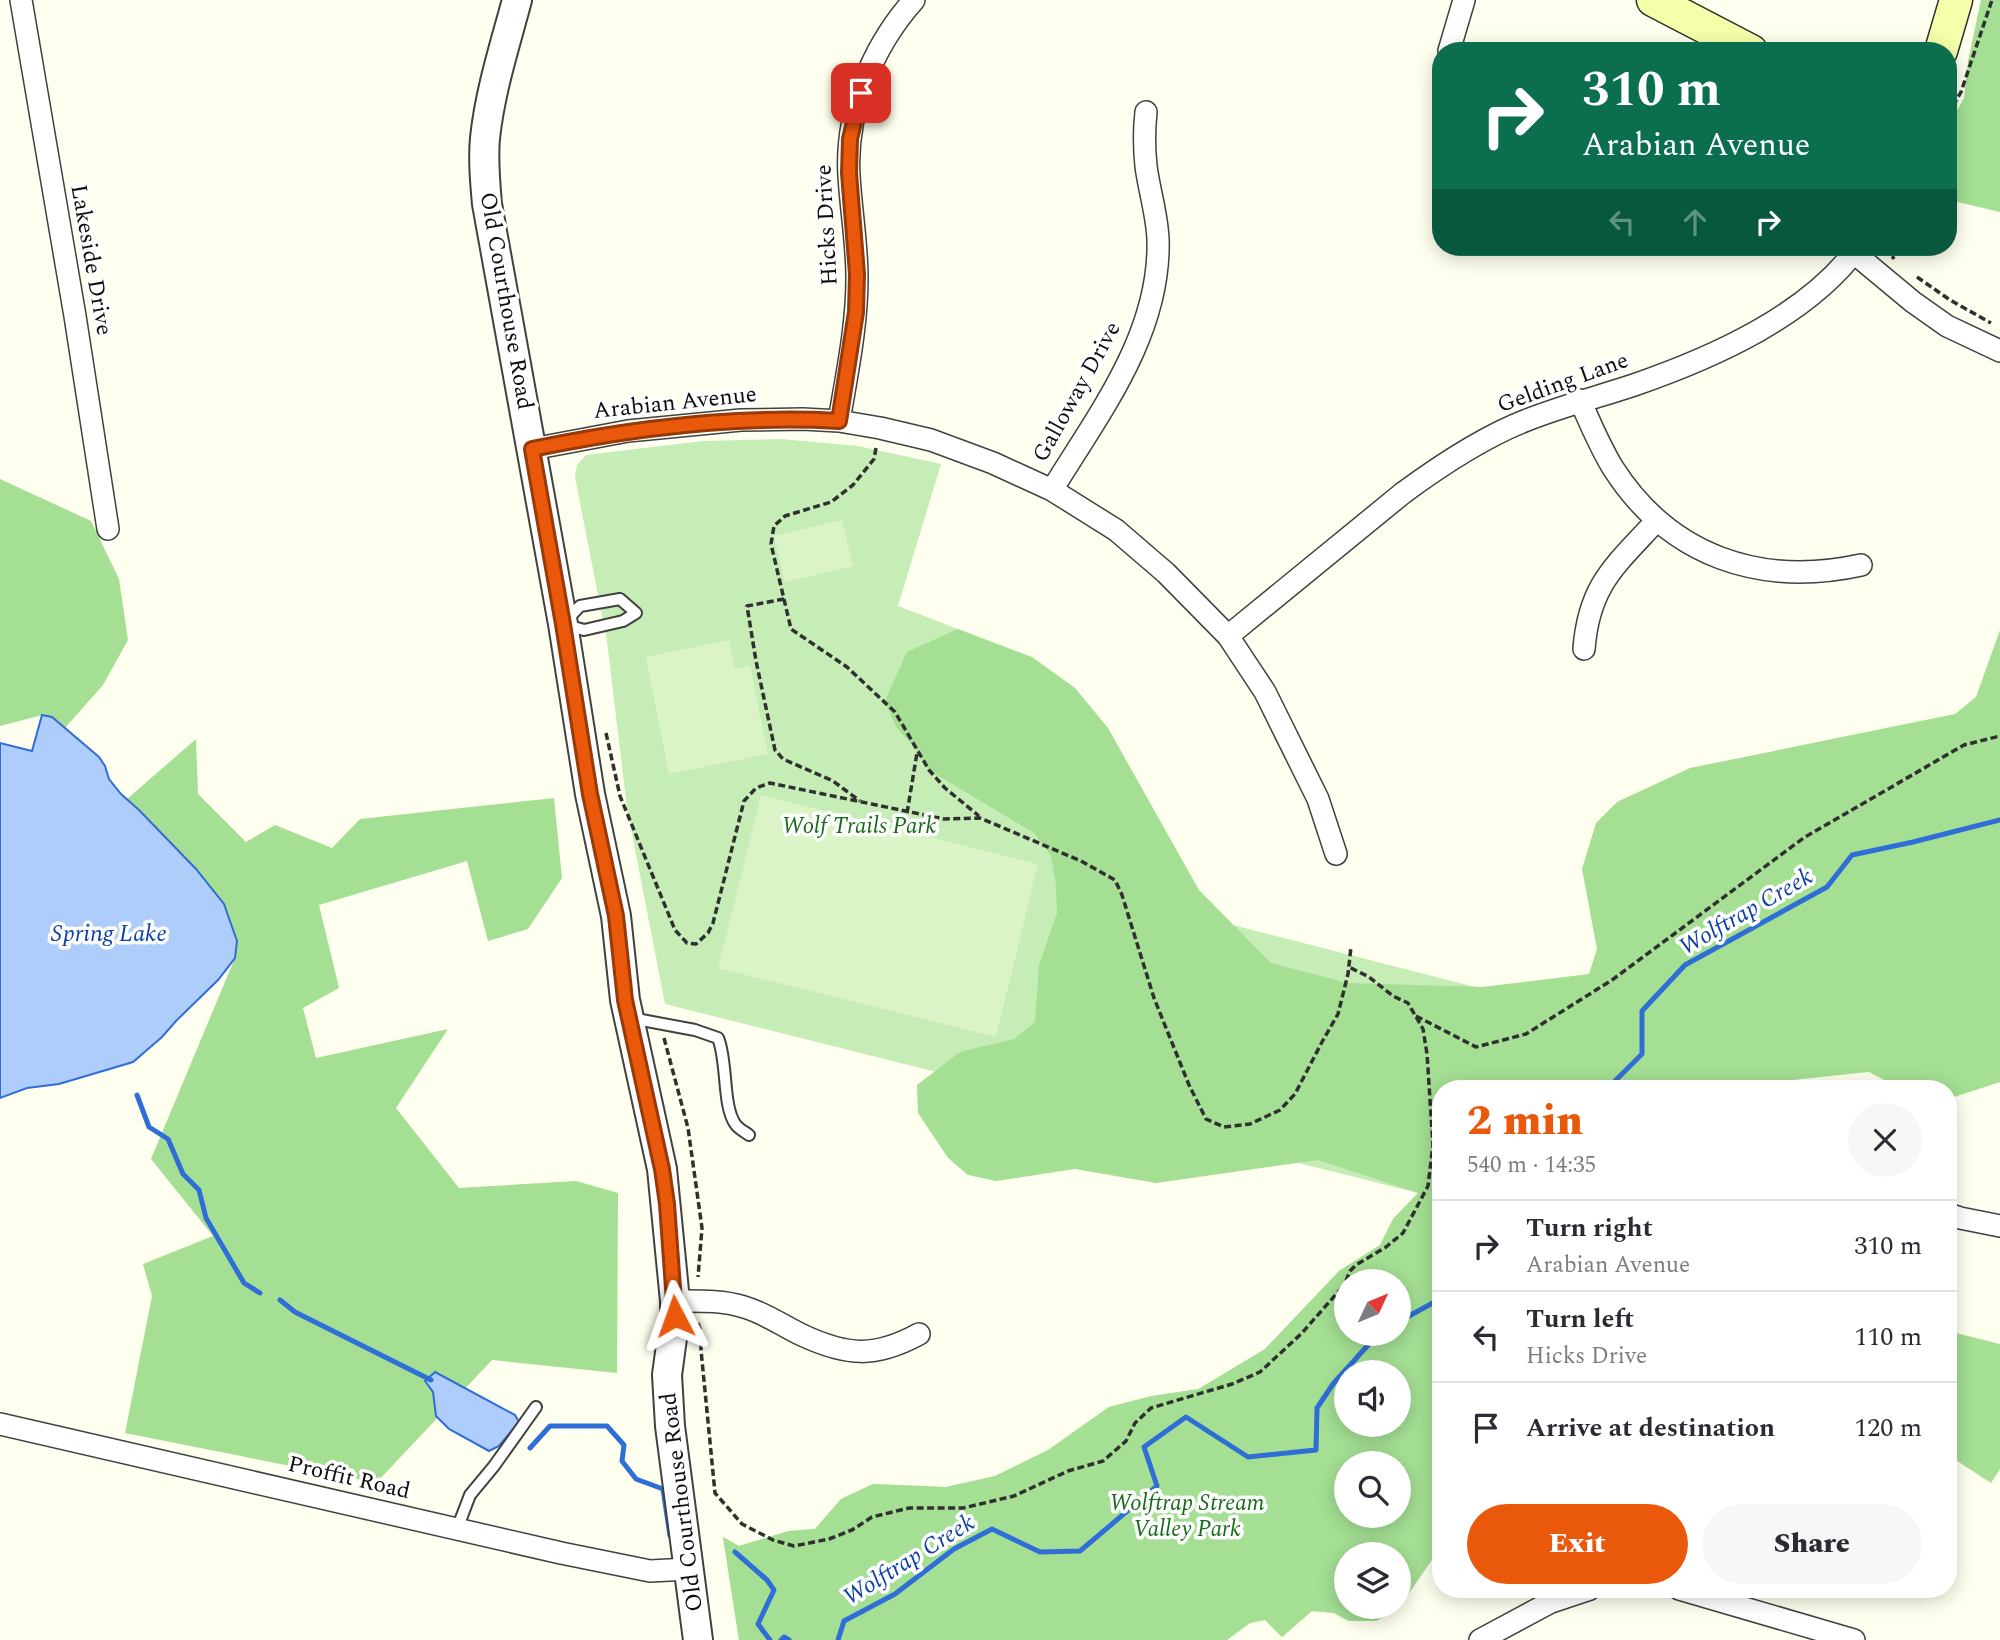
<!DOCTYPE html>
<html lang="en">
<head>
<meta charset="utf-8">
<style>
  :root { --surface:#fff; --page:#f7f7f7; --text:#2b2b33; --muted:#7c7c81; --line:#e1e1e2; --accent:#ea580c }
  body { margin:0; font-family:Spectral,serif; background:var(--page); color:var(--text); height:100vh; display:flex; flex-direction:column; font-size:26px; white-space:nowrap }
  * { box-sizing:border-box; margin:0 }
  p { font-size:23px; color:var(--muted) }
  .icon { flex:none; width:38px; height:38px; fill:none; stroke:currentColor; stroke-width:2; stroke-linecap:round; stroke-linejoin:round }
  .map { position:relative; flex:1; overflow:hidden }
  .panel { position:absolute; left:1432px; top:1080px; width:525px; height:518px; display:flex; flex-direction:column; background:var(--surface); border-radius:28px; box-shadow:0 4px 18px #0003 }
  .panel>* { flex:none }
  .hud { position:absolute; left:1432px; top:42px; width:525px; height:214px; border-radius:28px; box-shadow:0 4px 18px #0003; background:#0b6e4f; color:#fff; overflow:hidden }
  .needle { width:46px; rotate:46deg }
  .tools { position:absolute; left:1334px; top:1269px; display:grid; gap:14px }
  .tools a { display:grid; place-items:center; width:77px; height:77px; border-radius:50%; background:var(--surface); box-shadow:0 4px 18px #0003; font-size:35px }
  .pin { position:absolute; display:grid; place-items:center; width:60px; height:60px; color:#fff; margin:-30px; border-radius:14px; box-shadow:0 4px 10px #0006 }
  .me { position:absolute; width:77px; margin:-38px; rotate:356deg; stroke-linejoin:round; filter:drop-shadow(0 0 5px #0008) }
  .turn { display:flex; align-items:center; gap:24px; height:147px; padding:0 35px; font-size:32px }
  .turn .icon { width:91px; height:91px; stroke-width:2.5 }
  .turn b { display:block; font-size:49px; line-height:60px }
  .lanes { display:flex; align-items:center; height:66px; padding:0 35px; background:#0003; justify-content:center; gap:35px; direction:ltr }
  .lanes .off { opacity:.35 }
  .round { display:grid; place-items:center; flex:none; width:74px; height:74px; border-radius:37px; background:var(--page) }
  .summary { display:flex; align-items:center; justify-content:space-between; height:119px; padding:0 35px }
  h1 { font-size:42px; font-weight:800; line-height:52px; color:var(--accent) }
  .cta { display:flex; gap:14px; margin-top:auto; padding:14px 35px }
  .cta a { flex:1; height:80px; border-radius:42px; background:var(--accent); color:#fff; font-size:28px; font-weight:800; line-height:80px; text-align:center }
  .cta a+a { background:var(--page); color:var(--text) }
  ul { padding:0; list-style:none }
  li { display:flex; align-items:center; gap:21px; height:91px; padding:0 35px; border-top:2px solid var(--line) }
  li div { flex:1 }
  li b { display:block; font-size:26px }
  li em { font-style:normal }
  .map>svg:first-child { display:block }
  .green { fill:#c5edb5; fill-rule:evenodd }
  .forest { fill:#a4df93; fill-rule:evenodd }
  .pitch { fill:#daf3c7 }
  .water { fill:#afcdfb; stroke:#306ed7; stroke-width:2 }
  .lines { fill:none; stroke-linecap:round; stroke-linejoin:round }
  .stream { stroke:#306ed7; stroke-width:5 }
  .service-casing { stroke:#414141; stroke-width:14 }
  .minor-casing { stroke:#414141; stroke-width:24 }
  .tertiary-casing { stroke:#414141; stroke-width:32 }
  .secondary-casing { stroke:#303030; stroke-width:35 }
  .path { stroke:#303030; stroke-width:3.5; stroke-dasharray:7 3.5; stroke-linecap:butt }
  .service { stroke:#fff; stroke-width:10 }
  .minor { stroke:#fff; stroke-width:21 }
  .tertiary { stroke:#fff; stroke-width:28 }
  .secondary { stroke:#f5ffa9; stroke-width:32 }
  .route-casing { stroke:#983908; stroke-width:18 }
  .route { stroke:#ea580c; stroke-width:12 }
  .labels { text-anchor:middle; dominant-baseline:central; stroke-width:7; stroke-linejoin:round; paint-order:stroke }
  .street-label { font-size:23px; fill:#0e0e0e; stroke:#fff }
  .park-label { font-size:23px; font-style:italic; fill:#196b1b; stroke:#fff }
  .water-label { font-size:24px; font-style:italic; fill:#0d41a9; stroke:#fff }
</style>
</head>
<body>
<div class="map">
<svg width="2000" height="1640" viewBox="0 0 2000 1640">
  <rect width="100%" height="100%" fill="#feffee"/>
  <path class="green" d="M781,439L858,446L941,464L898,606L958,629L1163,907L1709,1047L1440,1088L1398,1372H1346V1516H1398L1440,1548L1398,1609L1376,1621H1349L1334,1613L1312,1611L1282,1637L1265,1620L1250,1623L1227,1640H739L723,1537L739,1546L789,1531L815,1529L841,1499L873,1484L946,1487L995,1476L1048,1450L1109,1407L1152,1396L1198,1389L1265,1349L1339,1271L1380,1245L1393,1219L1418,1193L665,1004L627,808L607,641L575,477L577,465L586,455L703,441ZM1346,1281H1398V1334H1346ZM1346,1554H1398V1606H1346Z"/>
  <path class="forest" d="M1981,0H2000V212L1953,201L1948,202V127L1964,98L1968,61Z
    M0,479L91,521L119,579L128,640L103,685L65,728L52,717L42,715L0,726Z
    M958,629L1032,657L1075,688L1108,728L1199,890L1271,963L1347,983L1482,987L1589,974L1597,949L1582,869L1596,823L1617,802L1690,768L1955,714L1976,697L2000,630V1082L1948,1099V1088H1899L1869,1072L1717,1088H1440V1548L1398,1609L1376,1621H1349L1334,1613L1312,1611L1282,1637L1265,1620L1250,1623L1227,1640H739L723,1537L739,1546L789,1531L815,1529L841,1499L873,1484L946,1487L995,1476L1048,1450L1109,1407L1152,1396L1199,1389L1265,1349L1339,1271L1380,1245L1393,1219L1418,1193L1318,1160L1156,1183L1075,1169L996,1181L968,1175L948,1158L918,1113L917,1085L960,1052L1014,1039L1035,1022L1039,965L1057,913L1056,885L1051,856L1034,833L929,770L915,748L896,727L885,701L907,652ZM1398,1281V1334H1346V1281ZM1398,1372V1424H1346V1372ZM1398,1463V1516H1346V1463ZM1398,1554V1606H1346V1554Z
    M196,739L198,794L246,842L275,825L332,848L360,819L554,798L562,878L528,929L488,941L467,861L319,905L339,988L303,1008L316,1058L448,1029L396,1108L459,1188L576,1181L618,1193L617,1373L492,1360L376,1483L125,1433L152,1296L143,1264L213,1236L151,1159L235,958L237,941L196,869L127,799Z
    M1948,1331L2000,1344V1469L1991,1483L1948,1455Z"/>
  <path class="pitch" d="M842,520L853,566L785,582L774,536Z
    M729,640L735,669L750,666L768,754L669,774L646,657Z
    M761,795L1038,864L996,1037L718,968Z"/>
  <path class="water" d="M42,715L52,717L99,757L105,766L109,779L121,794L139,810L196,869L224,904L237,941L235,958L218,980L176,1021L162,1037L133,1062L59,1084L27,1088L0,1098V743L32,751Z
    M435,1372L515,1415L519,1422L499,1446L489,1451L449,1429L436,1416L433,1392L425,1381Z"/>
  <g class="lines">
    <path class="stream" d="M1608,1088L1642,1054V1011L1685,965L1827,887L1852,855L1913,842L2000,820
      M137,1095L149,1127L168,1139L183,1174L199,1190L206,1218L244,1283L260,1293
      M280,1300L295,1312L431,1380
      M1398,1322L1440,1299
      M530,1448L550,1426H607L624,1445L622,1461L636,1479L663,1489L670,1536
      M735,1552L767,1580L774,1590L758,1624L770,1640
      M781,1640L784,1637L789,1640
      M838,1640L844,1621L895,1594L954,1549L992,1529L1040,1552L1080,1551L1157,1486L1144,1447L1186,1417L1248,1457L1316,1450L1317,1408L1333,1384L1378,1334"/>
    <defs>
      <path id="service" d="M620,599L636,613L623,621L584,630L563,624L580,606Z
        M631,1018L695,1030L718,1038C728,1062 722,1107 736,1125C739,1129 745,1132 749,1135
        M457,1529L470,1495L494,1466L536,1407"/>
      <path id="minor" d="M21,0L75,316L108,529
        M1449,51L1464,0
        M1854,253L1913,302L1947,326L2000,351
        M1580,400C1590,423 1600,447 1613,468C1670,557 1761,587 1861,565
        M839,421C847,373 857,326 857,278C857,244 851,210 849,176C845,113 872,47 914,0
        M532,449L628,431L741,420L803,419L839,421L880,428L931,440L993,463L1052,490L1116,530L1166,573L1228,636L1265,692L1318,799L1336,854
        M1052,490C1099,413 1161,334 1158,239C1157,214 1149,190 1146,166C1144,147 1144,130 1146,112
        M1228,636L1403,493C1441,465 1483,437 1527,420C1562,406 1598,397 1634,385C1712,358 1808,316 1858,247
        M1584,649C1589,584 1616,565 1657,520
        M1948,1214L1960,1218L2000,1226
        M675,1301C699,1301 722,1300 744,1307C765,1313 783,1326 802,1335C847,1356 875,1358 919,1334
        M0,1424L561,1553L650,1571L689,1569
        M1679,1589L1854,1640
        M1480,1640L1551,1602L1590,1589"/>
      <path id="tertiary" d="M517,0C505,45 490,91 485,138C483,160 485,182 487,204L563,624L590,794L616,916L625,1000L662,1169L675,1301V1316L667,1375L670,1426L698,1640"/>
      <path id="secondary" d="M1653,0L1751,51
        M1941,51L1956,0"/>
    </defs>
    <use href="#service" class="service-casing"/>
    <use href="#minor" class="minor-casing"/>
    <use href="#tertiary" class="tertiary-casing"/>
    <use href="#secondary" class="secondary-casing"/>
    <path class="path" d="M1948,115L1961,92L1992,0
      M1887,247L1894,259
      M1917,277L1950,300L1991,323
      M876,448L874,459L853,485L831,502L785,516L774,526L771,544L791,629L847,667L895,712L929,770L945,788L979,816
      M784,599L747,606L756,661L775,750L783,759L833,781L860,801
      M606,733L620,796L675,930L687,943L696,944L708,933L713,923L744,801L756,788L770,783L944,819L980,818L1081,861L1115,880L1122,895L1154,998L1189,1085L1206,1119L1224,1127L1250,1124L1280,1110L1295,1094L1322,1042L1338,1014L1348,974L1351,947
      M907,813L917,753
      M1416,1016L1476,1047L1526,1034L1612,980L1805,837L1964,745L2000,736
      M664,1038L688,1128L702,1228L698,1277
      M1346,1281L1350,1271L1356,1265L1386,1247L1403,1233L1428,1186L1433,1145L1427,1054L1423,1029L1408,1003L1393,996L1369,977L1349,967
      M698,1323L701,1331V1350L715,1493L742,1524L773,1540L794,1546L829,1539L852,1530L872,1517L909,1508H963L1014,1496L1068,1471L1103,1461L1126,1441L1135,1423L1151,1408L1232,1384L1260,1372L1301,1334L1346,1283"/>
    <use href="#service" class="service"/>
    <use href="#minor" class="minor"/>
    <use href="#tertiary" class="tertiary"/>
    <use href="#secondary" class="secondary"/>
  </g>
  <g class="lines">
    <defs>
      <path id="route" d="M675,1316L667,1204L662,1169L625,1000L616,916L590,794L563,624L532,449C632,428 736,415 839,421L856,312L857,274L849,173L850,139L861,93"/>
    </defs>
    <use href="#route" class="route-casing"/>
    <use href="#route" class="route"/>
  </g>
  <g class="labels">
    <g class="street-label">
      <text transform="translate(827 225) rotate(-93)">Hicks Drive</text>
      <text transform="translate(91 260) rotate(80)">Lakeside Drive</text>
      <text transform="translate(506 301) rotate(80)">Old Courthouse Road</text>
      <text transform="translate(1563 383) rotate(-20)">Gelding Lane</text>
      <text transform="translate(1077 392) rotate(-61)">Galloway Drive</text>
      <text transform="translate(675 403) rotate(-6)">Arabian Avenue</text>
      <text transform="translate(349 1478) rotate(13)">Proffit Road</text>
      <text transform="translate(682 1502) rotate(-97)">Old Courthouse Road</text>
    </g>
    <g class="park-label">
      <text x="859" y="826">Wolf Trails Park</text>
      <text x="1187" y="1503">Wolftrap Stream<tspan x="1187" dy="26">Valley Park</tspan></text>
    </g>
    <g class="water-label">
      <text transform="translate(1746 912) rotate(-30)">Wolftrap Creek</text>
      <text x="109" y="934">Spring Lake</text>
      <text transform="translate(909 1560) rotate(-32)">Wolftrap Creek</text>
    </g>
  </g>
</svg>
<div class="tools">
<a><svg class="needle" viewBox="-14 -14 28 28"><path d="M0-13l5 13h-10z" fill="#e53935"/><path d="M0 13l5-13h-10z" fill="#7c7c81"/></svg></a>
<a><svg class="icon" aria-label="sound" viewBox="0 0 24 24"><path d="M4 9h4l5-4v14l-5-4H4zM17 9q2 3 0 6"/></svg></a>
<a><svg class="icon" aria-label="search" viewBox="0 0 24 24"><circle cx="10" cy="10" r="6"/><path d="M15 15l6 6"/></svg></a>
<a><svg class="icon" aria-label="layers" viewBox="0 0 24 24"><path d="M12 4l9 5-9 5-9-5zM3 14l9 5 9-5"/></svg></a>
</div>
<div class="pin" style="left:861px;top:93px;background:#d93025"><svg class="icon" aria-label="arrive" viewBox="0 0 24 24"><path d="M6 21V4h12l-3 4 3 4H6"/></svg></div>
<svg class="me" style="left:675px;top:1316px" viewBox="-20 -20 40 40"><path d="M0-17L14 15 0 8-14 15z" fill="#ea580c" stroke="#fff" stroke-width="4"/></svg>
<div class="hud">
<div class="turn"><svg class="icon" aria-label="right" viewBox="0 0 24 24"><path d="M7 20v-9h11M14 6l5 5-5 5"/></svg><div><b>310 m</b>Arabian Avenue</div></div>
<div class="lanes"><svg class="icon off" aria-label="left" viewBox="0 0 24 24"><path d="M17 20v-9H6M10 6l-5 5 5 5"/></svg><svg class="icon off" aria-label="ahead" viewBox="0 0 24 24"><path d="M12 20V5M6 11l6-6 6 6"/></svg><svg class="icon" aria-label="right" viewBox="0 0 24 24"><path d="M7 20v-9h11M14 6l5 5-5 5"/></svg></div>
</div>
<section class="panel">
<div class="summary"><div><h1>2 min</h1><p>540 m · 14:35</p></div><a class="round"><svg class="icon" aria-label="close" viewBox="0 0 24 24"><path d="M6 6l12 12M18 6L6 18"/></svg></a></div>
<ul>
<li><svg class="icon" aria-label="right" viewBox="0 0 24 24"><path d="M7 20v-9h11M14 6l5 5-5 5"/></svg><div><b>Turn right</b><p>Arabian Avenue</p></div><em>310 m</em></li>
<li><svg class="icon" aria-label="left" viewBox="0 0 24 24"><path d="M17 20v-9H6M10 6l-5 5 5 5"/></svg><div><b>Turn left</b><p>Hicks Drive</p></div><em>110 m</em></li>
<li><svg class="icon" aria-label="arrive" viewBox="0 0 24 24"><path d="M6 21V4h12l-3 4 3 4H6"/></svg><div><b>Arrive at destination</b></div><em>120 m</em></li>
</ul>
<div class="cta"><a>Exit</a><a>Share</a></div>
</section>
</div>
</body>
</html>
